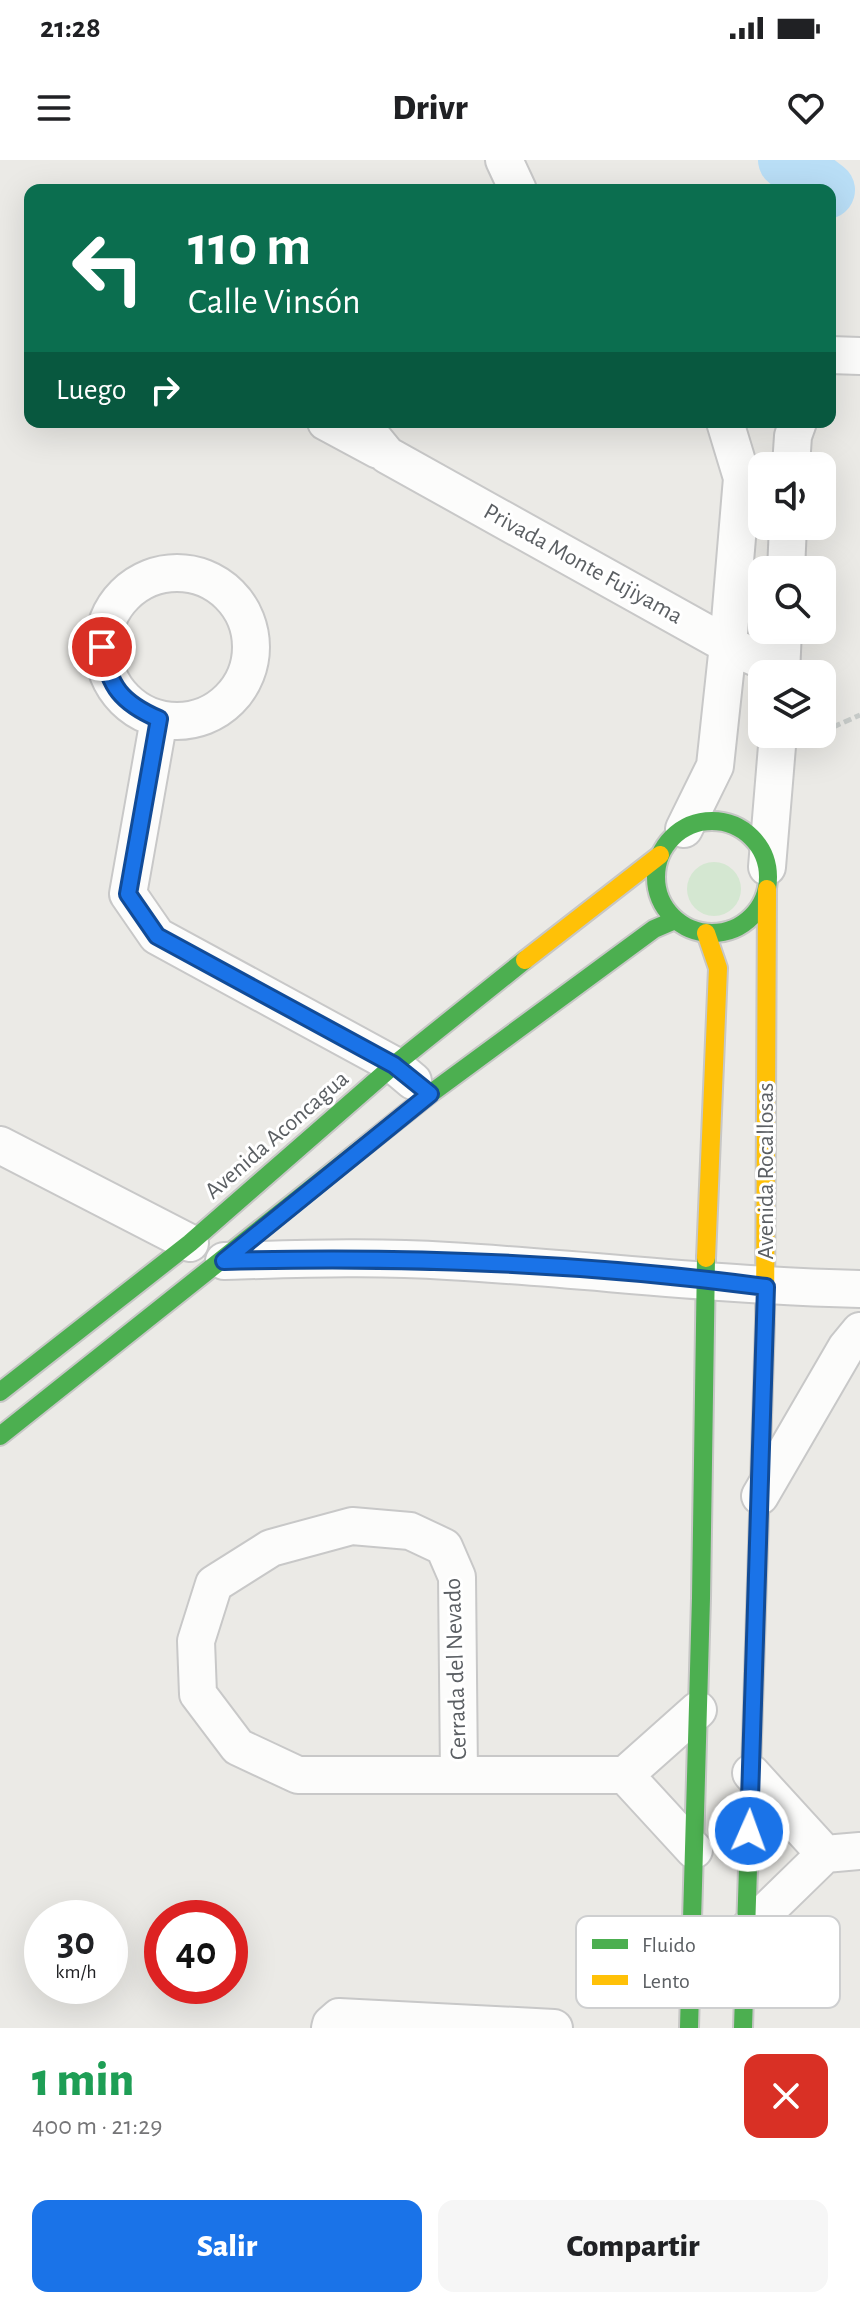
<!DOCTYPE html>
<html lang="es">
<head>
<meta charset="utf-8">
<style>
  :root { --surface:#fff; --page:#f6f6f6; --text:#202124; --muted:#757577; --accent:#1a73e8 }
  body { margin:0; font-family:"Alegreya Sans",sans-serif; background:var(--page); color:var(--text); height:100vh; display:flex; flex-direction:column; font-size:30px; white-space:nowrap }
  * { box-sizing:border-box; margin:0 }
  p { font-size:26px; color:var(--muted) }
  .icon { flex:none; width:44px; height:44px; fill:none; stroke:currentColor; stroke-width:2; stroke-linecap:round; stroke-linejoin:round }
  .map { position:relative; height:1868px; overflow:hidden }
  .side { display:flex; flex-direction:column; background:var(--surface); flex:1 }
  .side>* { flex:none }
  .banner { position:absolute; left:24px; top:24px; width:812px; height:244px; border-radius:16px; box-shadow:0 8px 32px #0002; background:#0b6e4f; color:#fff; overflow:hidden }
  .buttons { position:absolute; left:748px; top:292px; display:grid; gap:16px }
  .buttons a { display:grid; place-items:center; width:88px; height:88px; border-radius:16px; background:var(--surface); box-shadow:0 8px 32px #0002; font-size:40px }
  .speed { position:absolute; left:24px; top:1740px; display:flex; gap:16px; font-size:40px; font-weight:700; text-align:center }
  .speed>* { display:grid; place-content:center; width:104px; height:104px; border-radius:50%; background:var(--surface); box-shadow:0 8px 32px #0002; line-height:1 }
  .speed small { font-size:20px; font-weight:400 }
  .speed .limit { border:12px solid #d22; background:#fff; color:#111 }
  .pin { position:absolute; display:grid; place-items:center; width:68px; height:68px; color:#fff; margin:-34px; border:4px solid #fff; border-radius:50%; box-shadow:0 2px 8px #0007 }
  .me { position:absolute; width:88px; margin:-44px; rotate:2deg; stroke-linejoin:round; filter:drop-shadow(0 0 6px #0008) }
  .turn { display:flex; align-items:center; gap:28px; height:168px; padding:0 32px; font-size:36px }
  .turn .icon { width:104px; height:104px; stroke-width:2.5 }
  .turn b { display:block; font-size:56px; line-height:68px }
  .then { display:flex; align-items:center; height:76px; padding:0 32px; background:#0003; gap:16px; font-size:30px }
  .round { display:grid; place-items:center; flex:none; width:84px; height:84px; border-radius:16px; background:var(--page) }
  .overview { display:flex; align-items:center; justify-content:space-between; height:136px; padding:0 32px }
  h1 { font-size:48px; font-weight:800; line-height:60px; color:#1e9e55 }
  .cta { display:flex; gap:16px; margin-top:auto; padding:16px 32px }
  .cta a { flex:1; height:92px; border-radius:16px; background:var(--accent); color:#fff; font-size:32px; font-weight:800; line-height:92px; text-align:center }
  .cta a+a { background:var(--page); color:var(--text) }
  .status { display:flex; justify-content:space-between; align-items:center; height:56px; padding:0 40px; background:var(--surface); direction:ltr }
  .status svg { height:22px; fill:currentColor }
  header { display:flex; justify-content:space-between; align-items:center; height:104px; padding:0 32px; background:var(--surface); font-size:36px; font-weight:800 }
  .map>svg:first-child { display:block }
  .green { fill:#d4e7d1 }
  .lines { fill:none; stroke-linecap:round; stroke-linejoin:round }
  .river { stroke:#b9def6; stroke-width:58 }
  .street-casing { stroke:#c8c8c8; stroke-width:40 }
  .fast-casing { stroke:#c7c7c6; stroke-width:22 }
  .slow-casing { stroke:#c7c7c6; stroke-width:22 }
  .path { stroke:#c8ccca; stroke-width:5; stroke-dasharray:8 4; stroke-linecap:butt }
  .street { stroke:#fcfcfb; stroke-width:36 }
  .fast { stroke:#4caf50; stroke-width:18 }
  .slow { stroke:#ffc107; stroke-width:18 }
  .route-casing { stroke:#114b97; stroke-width:20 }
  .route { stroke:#1a73e8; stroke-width:14 }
  .labels { text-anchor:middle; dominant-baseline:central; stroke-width:6; stroke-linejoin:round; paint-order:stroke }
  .street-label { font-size:24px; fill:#5b5f63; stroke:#fff }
  .key { fill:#fff; stroke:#cecfd0; stroke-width:2 }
  .key-label { font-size:22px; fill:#5b5f63 }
</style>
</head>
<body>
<div class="status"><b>21:28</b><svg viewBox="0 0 49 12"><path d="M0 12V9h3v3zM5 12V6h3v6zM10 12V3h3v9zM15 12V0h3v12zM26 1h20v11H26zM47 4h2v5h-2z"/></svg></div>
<header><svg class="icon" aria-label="menu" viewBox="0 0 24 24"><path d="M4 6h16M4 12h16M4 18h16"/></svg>Drivr<svg class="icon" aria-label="heart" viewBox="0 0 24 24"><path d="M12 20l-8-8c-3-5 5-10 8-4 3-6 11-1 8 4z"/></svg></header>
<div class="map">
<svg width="860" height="1868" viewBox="0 0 860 1868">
  <rect width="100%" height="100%" fill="#ebeae6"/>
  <path class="green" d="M687 729a27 27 0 1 1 54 0a27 27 0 1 1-54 0Z"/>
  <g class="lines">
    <path class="river" d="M787,0L826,30"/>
    <defs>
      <path id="street" d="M504,0L518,30
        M830,195L860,196
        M326,262L378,290
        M360,262L387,295L728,485L781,509
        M791,306L793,276L798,262
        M786,410L788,366
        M103 487a74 74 0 1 1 148 0a74 74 0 1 1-148 0Z
        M781,514L783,470
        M159,559L128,734L157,776L394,905L413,921
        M684,669L715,606L728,485L742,318L725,262
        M767,707L778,574
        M0,985L190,1083
        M224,1101C298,1099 374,1096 448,1101C586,1109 723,1126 860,1129
        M760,1336L846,1188L860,1171
        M751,1613L825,1694
        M459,1615L457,1417L444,1387L410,1371L352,1366L271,1388L214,1424L196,1481L198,1534L238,1587L298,1615H625L698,1550
        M625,1615L694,1690
        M746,1771L825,1694L860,1691
        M330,1868L331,1864L339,1857L554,1868"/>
      <path id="fast" d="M656 717a56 56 0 1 1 112 0a56 56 0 1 1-112 0Z
        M0,1232L190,1083L394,905L525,800
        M0,1276L430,934L654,769L675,760
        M689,1868L701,1438L706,1098
        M743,1868L765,1163"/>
      <path id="slow" d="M525,800L660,695
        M706,1098L718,808L706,773
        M765,1163L767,729"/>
    </defs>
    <use href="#street" class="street-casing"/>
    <use href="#fast" class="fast-casing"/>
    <use href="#slow" class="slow-casing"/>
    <path class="path" d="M822,572L860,555"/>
    <use href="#street" class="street"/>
    <use href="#fast" class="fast"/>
    <use href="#slow" class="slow"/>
  </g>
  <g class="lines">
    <defs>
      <path id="route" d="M102,487C109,527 122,543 159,559L128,734L157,776L394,905L430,934L224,1101C404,1096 587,1103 766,1127L749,1671"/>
    </defs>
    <use href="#route" class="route-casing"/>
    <use href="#route" class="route"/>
  </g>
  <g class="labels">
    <g class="street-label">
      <text transform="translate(583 404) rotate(29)">Privada Monte Fujiyama</text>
      <text transform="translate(277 975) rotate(-41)">Avenida Aconcagua</text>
      <text transform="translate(766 1011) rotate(-90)">Avenida Rocallosas</text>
      <text transform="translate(456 1509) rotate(-92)">Cerrada del Nevado</text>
    </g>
  </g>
  <rect x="576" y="1756" width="264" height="92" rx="12" class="key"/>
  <rect x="592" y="1779" width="36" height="10" fill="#4caf50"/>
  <rect x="592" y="1815" width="36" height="10" fill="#ffc107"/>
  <g class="key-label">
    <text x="642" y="1792">Fluido</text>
    <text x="642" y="1828">Lento</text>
  </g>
</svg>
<div class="buttons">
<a><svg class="icon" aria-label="sound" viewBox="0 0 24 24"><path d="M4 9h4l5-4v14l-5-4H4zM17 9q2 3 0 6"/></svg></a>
<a><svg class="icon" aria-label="search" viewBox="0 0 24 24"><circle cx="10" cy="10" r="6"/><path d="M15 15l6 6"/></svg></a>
<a><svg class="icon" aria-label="layers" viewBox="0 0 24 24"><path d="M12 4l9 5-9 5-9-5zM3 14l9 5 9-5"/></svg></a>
</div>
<div class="speed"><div>30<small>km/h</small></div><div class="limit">40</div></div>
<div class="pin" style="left:102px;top:487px;background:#d93025"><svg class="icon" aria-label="arrive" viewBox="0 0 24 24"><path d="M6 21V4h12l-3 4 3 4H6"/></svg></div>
<svg class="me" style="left:749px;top:1671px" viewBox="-20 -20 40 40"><circle r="17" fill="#1a73e8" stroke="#fff" stroke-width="3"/><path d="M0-11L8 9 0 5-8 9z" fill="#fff"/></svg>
<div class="banner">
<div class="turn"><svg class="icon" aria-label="left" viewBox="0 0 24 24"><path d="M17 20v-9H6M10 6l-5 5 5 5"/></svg><div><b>110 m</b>Calle Vinsón</div></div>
<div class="then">Luego<svg class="icon" aria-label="right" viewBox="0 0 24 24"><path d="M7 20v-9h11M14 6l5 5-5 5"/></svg></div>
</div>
</div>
<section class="side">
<div class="overview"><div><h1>1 min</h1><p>400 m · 21:29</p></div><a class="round" style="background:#d93025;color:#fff"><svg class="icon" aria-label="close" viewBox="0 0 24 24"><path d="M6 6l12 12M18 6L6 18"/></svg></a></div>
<div class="cta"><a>Salir</a><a>Compartir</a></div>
</section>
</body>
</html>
